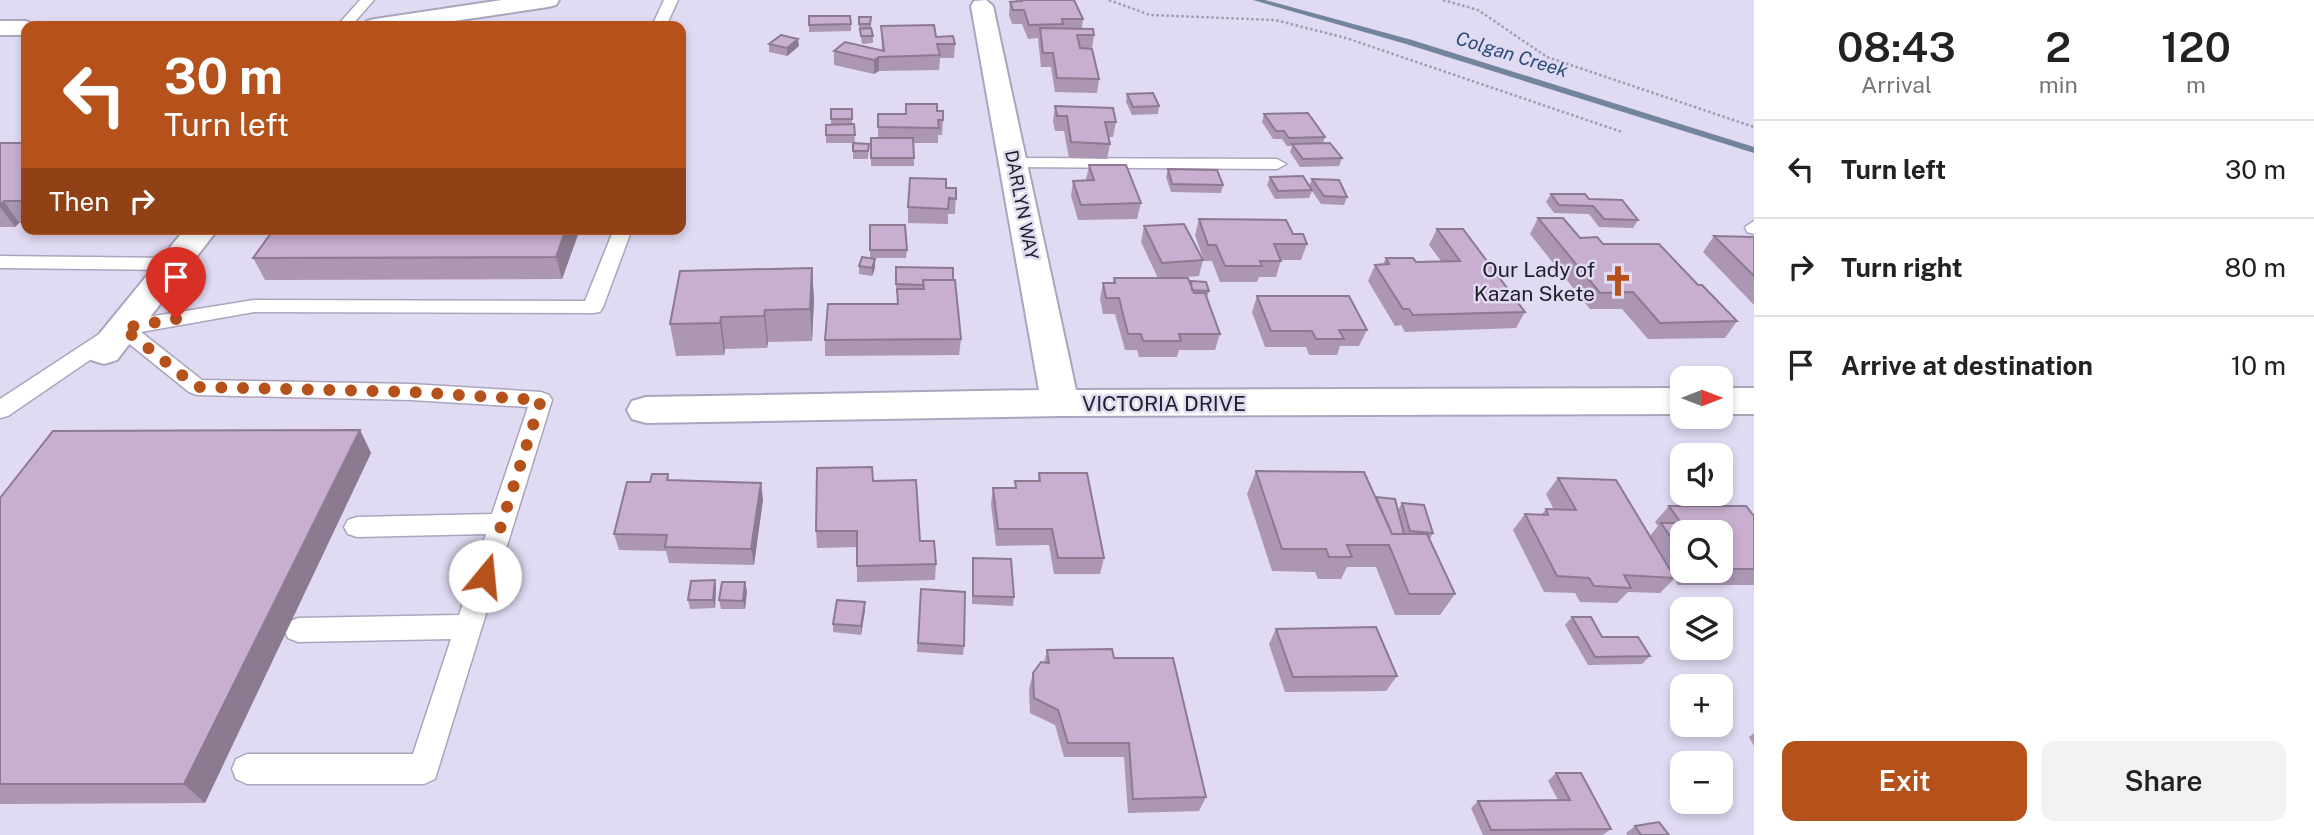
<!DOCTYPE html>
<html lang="en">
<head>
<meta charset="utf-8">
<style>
  :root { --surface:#fff; --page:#f2f2f2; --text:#222; --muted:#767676; --line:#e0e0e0; --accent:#b5521c }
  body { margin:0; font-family:"Public Sans",sans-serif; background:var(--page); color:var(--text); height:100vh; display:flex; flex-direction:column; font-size:26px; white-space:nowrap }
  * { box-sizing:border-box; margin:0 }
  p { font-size:23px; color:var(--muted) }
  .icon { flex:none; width:38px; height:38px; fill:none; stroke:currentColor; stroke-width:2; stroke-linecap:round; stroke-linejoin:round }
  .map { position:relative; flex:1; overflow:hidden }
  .drawer { display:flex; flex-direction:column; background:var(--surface); width:560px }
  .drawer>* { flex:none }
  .top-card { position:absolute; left:21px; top:21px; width:665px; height:214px; border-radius:14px; box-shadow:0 4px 10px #0003; background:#b5521c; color:#fff; overflow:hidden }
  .needle { width:46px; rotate:90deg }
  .buttons { position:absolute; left:1670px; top:366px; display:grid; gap:14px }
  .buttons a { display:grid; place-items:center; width:63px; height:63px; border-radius:14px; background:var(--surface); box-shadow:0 4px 10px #0003; font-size:35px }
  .pin { position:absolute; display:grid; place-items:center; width:60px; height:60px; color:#fff; margin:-72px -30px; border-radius:50% 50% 50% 0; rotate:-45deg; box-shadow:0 0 7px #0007 }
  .pin .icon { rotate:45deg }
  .me { position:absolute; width:77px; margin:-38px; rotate:17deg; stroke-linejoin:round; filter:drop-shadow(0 0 5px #0008) }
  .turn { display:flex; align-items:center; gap:24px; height:147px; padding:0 28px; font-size:32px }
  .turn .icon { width:91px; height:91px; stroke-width:2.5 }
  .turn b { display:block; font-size:49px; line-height:60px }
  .then { display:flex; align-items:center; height:66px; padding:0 28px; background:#0003; gap:14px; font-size:26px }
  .eta { display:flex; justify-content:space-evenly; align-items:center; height:119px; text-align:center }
  .eta b { font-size:42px; font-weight:600; line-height:49px }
  .primary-button { display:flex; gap:14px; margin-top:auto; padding:14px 28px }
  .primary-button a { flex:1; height:80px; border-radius:14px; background:var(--accent); color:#fff; font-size:28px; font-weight:600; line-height:80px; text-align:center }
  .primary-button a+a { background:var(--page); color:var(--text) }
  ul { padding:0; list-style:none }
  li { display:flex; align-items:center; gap:21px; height:98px; padding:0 28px; border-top:2px solid var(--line) }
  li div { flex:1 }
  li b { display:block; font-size:26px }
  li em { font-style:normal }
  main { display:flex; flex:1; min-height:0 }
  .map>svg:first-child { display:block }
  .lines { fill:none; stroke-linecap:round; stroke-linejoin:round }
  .stream { fill:#73849d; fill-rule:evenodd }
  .service-casing { stroke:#aba5bc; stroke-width:3 }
  .minor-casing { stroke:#aba5bc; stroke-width:4 }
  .path { stroke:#a09bae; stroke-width:2.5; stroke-dasharray:2.5 2.5; stroke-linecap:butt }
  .service { fill:#fff; fill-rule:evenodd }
  .minor { fill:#fff; fill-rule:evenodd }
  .wall { fill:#ac96b2; fill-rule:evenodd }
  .shaded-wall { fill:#8c7a91 }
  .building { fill:#c8aecf; stroke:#8c7a91; stroke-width:2 }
  .route { stroke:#b5521c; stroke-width:12; stroke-dasharray:0 21.6 }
  .labels { text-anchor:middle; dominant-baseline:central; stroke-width:5; stroke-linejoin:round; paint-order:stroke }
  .far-street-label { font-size:18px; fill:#221f28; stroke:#e0daf2 }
  .far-water-label { font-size:19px; font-style:italic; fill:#2a4c78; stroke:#e0daf2 }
  .poi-label { font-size:21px; fill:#221f28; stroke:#e0daf2; text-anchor:end }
  .street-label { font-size:21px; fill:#221f28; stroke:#e0daf2 }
</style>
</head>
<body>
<main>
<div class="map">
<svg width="1754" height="835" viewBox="0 0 1754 835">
  <rect width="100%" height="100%" fill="#e0daf2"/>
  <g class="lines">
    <path class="stream" d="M1253,0H1265L1412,40L1754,147V153L1406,44Z"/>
    <defs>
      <path id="service" d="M360,0H374L351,26H337Z
        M664,0H678L666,26H652Z
        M1014,158L1277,159L1286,164L1277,169L1008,167L1005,163L1008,159Z
        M1754,221V234L1747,232L1745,227Z
        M614,229H632L603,307L600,312L593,313L254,312L141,332L202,380L411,384L541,392L549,395L552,400L435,779L424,784H247L236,779L232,769L236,759L247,754H413L451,639L298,642L288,638L284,630L288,622L298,618L459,615L486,534L357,537L348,534L344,527L348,520L357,517L492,514L528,407L411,400L197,395L189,392L122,338L8,416L0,418V399L116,323L123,321L254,300L585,301Z
        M0,256L174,258L184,264L174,270L0,268Z"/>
      <path id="minor" d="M502,0H559L556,5L548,7L420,26H363L367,21L375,19Z
        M986,0L993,6L1076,390L1682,388V414L1060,416L646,423L632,419L627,410L632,401L646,397L1039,390L971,6L974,1Z
        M0,21H26L37,26H26V35H0Z
        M185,229H218L117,360L104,364L91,360L86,352L91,344Z
        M1720,388H1754V414H1720Z"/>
    </defs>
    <use href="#service" class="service-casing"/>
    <use href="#minor" class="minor-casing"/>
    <path class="path" d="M1109,0L1150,15L1275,20L1346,38L1622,132
      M1443,0L1478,10L1547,57L1754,127"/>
    <use href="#service" class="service"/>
    <use href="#minor" class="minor"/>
  </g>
  <path class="wall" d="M1016,0H1074L1083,19L1082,29L1094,35L1092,49L1099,79L1097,93L1055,92L1051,67H1041L1038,38L1028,39L1022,24H1012L1009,15L1010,2H1016Z
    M809,16L851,24V31L809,32Z
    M871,17V28L873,36V43L862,44L860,31H859V24Z
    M881,26L936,37L955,44L954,58H940L939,70L879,71L874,74L834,65V51H882Z
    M769,44L799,46L787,56L769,52Z
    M1127,94L1159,106L1158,114L1132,115L1126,102Z
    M1055,106L1116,122L1113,137H1109L1110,144L1107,159L1069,158L1064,131H1055L1053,121Z
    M831,109H852V124H854L855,143H826V125H831Z
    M937,111L943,120L942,135H938V143H913L914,166H871V138H878V114H906Z
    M1264,114L1325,137L1323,143L1342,158L1339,166L1300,167L1290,152L1292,146H1287L1282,139H1273L1262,122Z
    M0,143H26V223H19L15,227H0Z
    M853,143L869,144L868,159H853Z
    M1089,165L1141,203L1137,219L1078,220L1071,196L1073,181L1086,180Z
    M1168,169L1223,185L1221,193L1171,192L1166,177Z
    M1270,177L1309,186L1312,179L1347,197L1344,205L1321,204L1312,191L1309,198L1275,199L1267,185Z
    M946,188H956L955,214H948V224L908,223V207Z
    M1551,194L1589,199L1638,220L1633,228L1599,227L1589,214L1554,213L1546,202Z
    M1538,218L1580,238L1603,244L1698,285L1737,321L1725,338L1648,339L1622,309H1590L1530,234Z
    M1199,219L1293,234L1307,244L1301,260H1281L1276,277H1259L1257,282H1220L1212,261H1204L1195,235Z
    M870,225L907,250L906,258H870Z
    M1144,226L1203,260L1199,276L1172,278L1190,283L1191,281L1209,291L1207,297L1220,334L1215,350H1179L1177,357H1139L1137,350H1125L1115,314H1103L1100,299L1103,283H1113L1114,278H1158L1141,242Z
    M580,229L562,279L265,280L253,258Z
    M1437,229L1525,312L1516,328L1405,332L1401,325L1395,326L1368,281L1375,265L1383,264L1386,258L1416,262L1441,261L1429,245Z
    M1714,236L1754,237V305L1703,252Z
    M875,259V268L872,276L859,274V266Z
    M896,267L953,280L961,339L959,355L825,356V340L897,304V292H896Z
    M812,268L814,300L812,341L768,342L767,348L725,349L724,355L676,356L670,324Z
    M1257,296L1367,330L1359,346H1340L1337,355H1309L1306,347H1265L1252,312Z
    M360,430L371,453L205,803L0,804V498Z
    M1256,471L1376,497L1398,510L1402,503L1433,533L1430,539L1455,594L1440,615H1395L1376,567H1347L1341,579H1318L1315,572L1272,571L1247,494Z
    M1039,473L1104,558L1100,574H1054L1049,545L996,546L991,504L993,488H1015V481H1038Z
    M668,474L669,480L763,499L754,565L669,563L666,551L619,550L614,534L650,482Z
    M1558,478L1650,536L1658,526L1655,522L1669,506L1754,516V585H1678L1674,579L1660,593L1628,592L1617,603L1580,602L1575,593L1544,592L1513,530L1525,514H1542L1546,509L1554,510L1546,494ZM1682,532H1720V570H1682Z
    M873,481L920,541L936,564L935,580L857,582V547L817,548L816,531Z
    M973,558L1014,597L1013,606L972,604Z
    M716,588L715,608L690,609L688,600Z
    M921,589L964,646L963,655L917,652Z
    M747,591L745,609H721L719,600Z
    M865,602V610L861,635L833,632V624Z
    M1572,617L1602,637L1650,656L1642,664L1588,665L1565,625Z
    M1276,629L1397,676L1386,691L1285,692L1269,644Z
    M1047,650L1114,658L1206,797L1199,811L1128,813L1124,757H1064L1055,725L1030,713L1029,689L1033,673L1044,663Z
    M1754,733V746L1749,737Z
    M1556,773L1611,829L1603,835H1483L1471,808L1478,801L1558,800L1548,781Z
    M1635,826L1669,835H1627L1626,833Z"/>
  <path class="shaded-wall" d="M798,39L799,46L787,56V48Z
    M879,57V71L874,74V60Z
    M4,201L19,223L15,227L0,207V205Z
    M566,229H580L562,279L556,257Z
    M875,259V268L872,276V268Z
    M812,268L814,300L812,341L810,309Z
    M765,310L768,342L767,348L764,316Z
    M721,317L725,349L724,355L720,323Z
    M360,430L371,453L205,803L184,784Z
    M761,483L763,499L754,565L751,549Z
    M715,580L716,588L715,608L713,600Z
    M745,582L747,591L745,609L743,601Z
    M865,602V610L861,635V626Z"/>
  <path class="building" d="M1022,0H1074L1083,19H1062L1063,24L1029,25L1024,10H1013L1010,2L1022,1Z
    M809,16H850L851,24L809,25Z
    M859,17H871L870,24H859Z
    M934,25L936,37L953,36L955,44H937L940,55L879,57L874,60L834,51L845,42L884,51L881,26Z
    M871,28L873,36H861L860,29Z
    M1040,28L1093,29L1094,35H1077L1080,48L1092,49L1099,79L1057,78L1053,53H1043Z
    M781,35L798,39L787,48L769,44Z
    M1153,93L1159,106L1133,107L1127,94Z
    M906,104H937V111H943V120H938L939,128L878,127V114H906Z
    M1055,106L1113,108L1116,122H1105L1110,144L1071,142L1067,116H1057Z
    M831,109H852V119H831Z
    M1308,113L1325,137L1289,138L1284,131H1276L1264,114Z
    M854,124L855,135H826V125Z
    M871,138H913L914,158H871Z
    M0,143H26V201H4L0,205Z
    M853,143L869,144L868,151H853Z
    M1330,143L1342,158L1303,159L1292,144Z
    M1089,165H1126L1141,203L1081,205L1073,181L1094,180Z
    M1168,169L1217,170L1223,185L1172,184Z
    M1303,176L1312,190L1278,191L1270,177Z
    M910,178L946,179V188H956V199L949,198L948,209L908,207Z
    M1312,179L1339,180L1347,197L1324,196Z
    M1551,194H1585L1589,199L1622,200L1638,220L1604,219L1593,206L1559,205Z
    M1538,218H1563L1580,238L1597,237L1603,244H1659L1698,285H1702L1737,321L1660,323L1633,292L1600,293Z
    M1199,219L1286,220L1293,234H1303L1307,244H1274L1281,261H1260L1262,266H1225L1216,245H1208Z
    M1184,224L1203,260L1162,263L1144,226Z
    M870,225H905L907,250H870Z
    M274,229H566L556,257L253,258Z
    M1437,229H1463L1525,312L1413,315L1409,309H1403L1375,265L1389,264L1386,258H1413L1416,262L1460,261Z
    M1714,236L1754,237V276Z
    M862,257L875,259L872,268L859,266Z
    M896,267L953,268V280H923V285L896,284Z
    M812,268L810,309L765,310L764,316L721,317L720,323L670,324L680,271Z
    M1114,278H1188L1194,293H1205L1220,334H1179L1181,341H1143L1141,334H1128L1119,298H1106L1103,283H1115Z
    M923,280H955L961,339L825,340L828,304H898L897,289H924Z
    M1191,281L1206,282L1209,291L1192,290Z
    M1257,296H1349L1367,330H1339L1344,339H1316L1312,331H1271Z
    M360,430L184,784H0V498L53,431Z
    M872,467L873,481L916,480L920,541H934L936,564L857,566V531H816L817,468Z
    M1256,471L1364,472L1392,534H1427L1455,594H1409L1389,545H1347L1352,557H1329L1326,549H1282Z
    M1039,473H1087L1104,558H1058L1052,529H998L993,488H1016L1015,481H1040Z
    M652,474H668L667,480L761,483L751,549L665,547L667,535L614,534L627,482H650Z
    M1558,478L1616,480L1675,578L1624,575L1631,588L1594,586L1589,578L1557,576L1525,514L1548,515L1546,509L1576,510Z
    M1376,497L1395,499L1404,534H1392Z
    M1402,503L1424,505L1433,533L1410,531Z
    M1669,506H1746L1754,516V569H1720V532H1682V553L1661,523H1681Z
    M973,558L1011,559L1014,597L973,596Z
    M715,580L713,600H688L691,581Z
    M722,582H745L743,601L719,600Z
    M921,589L965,592L964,646L918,643Z
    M837,600L865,602L861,626L833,624Z
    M1572,617H1591L1602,637H1638L1650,656L1595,657Z
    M1376,627L1397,676L1293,677L1276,629Z
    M1112,649L1114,658H1173L1206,797L1133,799L1129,743H1068L1058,710L1034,698L1033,673L1041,662L1049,663L1047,650Z
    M1556,773H1581L1611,829L1491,830L1478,801L1570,800Z
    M1659,822L1669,835H1641L1635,826Z"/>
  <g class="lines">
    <path class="route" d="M176,319L123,328L197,387L411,392L541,400L485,576"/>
  </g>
  <defs>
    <symbol id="church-bare" viewBox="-9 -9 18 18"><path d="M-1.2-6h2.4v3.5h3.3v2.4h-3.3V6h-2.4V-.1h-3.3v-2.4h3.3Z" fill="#b5521c" stroke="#e0daf2" stroke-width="2.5" paint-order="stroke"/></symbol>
  </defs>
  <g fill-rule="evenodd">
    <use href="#church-bare" x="1596" y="259" width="44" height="44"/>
  </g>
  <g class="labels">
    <g class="far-street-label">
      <text transform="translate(1022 205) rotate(79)">DARLYN WAY</text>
    </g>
    <g class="far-water-label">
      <text transform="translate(1512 54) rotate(17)">Colgan Creek</text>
    </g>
    <g class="poi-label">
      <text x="1595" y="269">Our Lady of<tspan x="1595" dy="24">Kazan Skete</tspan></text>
    </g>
    <g class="street-label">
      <text x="1164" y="403">VICTORIA DRIVE</text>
    </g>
  </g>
</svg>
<div class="buttons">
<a><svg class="needle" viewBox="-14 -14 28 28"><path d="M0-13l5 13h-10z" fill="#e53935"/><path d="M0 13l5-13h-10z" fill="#767676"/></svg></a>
<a><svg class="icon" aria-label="sound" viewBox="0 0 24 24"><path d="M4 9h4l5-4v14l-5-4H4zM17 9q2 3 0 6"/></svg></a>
<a><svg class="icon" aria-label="search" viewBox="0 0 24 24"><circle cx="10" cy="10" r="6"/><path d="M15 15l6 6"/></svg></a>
<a><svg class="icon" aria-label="layers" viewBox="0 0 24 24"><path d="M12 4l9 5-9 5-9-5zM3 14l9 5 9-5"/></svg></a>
<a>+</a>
<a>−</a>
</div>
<div class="pin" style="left:176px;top:319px;background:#d93025"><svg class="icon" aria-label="arrive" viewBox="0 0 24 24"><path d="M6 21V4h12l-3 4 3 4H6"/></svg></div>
<svg class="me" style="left:485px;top:576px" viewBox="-20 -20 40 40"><circle r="19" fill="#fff"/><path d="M0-13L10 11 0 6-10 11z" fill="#b5521c"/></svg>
<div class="top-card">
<div class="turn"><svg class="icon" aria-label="left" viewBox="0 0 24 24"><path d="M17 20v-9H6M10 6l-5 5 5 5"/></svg><div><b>30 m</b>Turn left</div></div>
<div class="then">Then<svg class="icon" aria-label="right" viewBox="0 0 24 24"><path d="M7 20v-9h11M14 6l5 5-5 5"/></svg></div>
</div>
</div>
<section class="drawer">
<div class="eta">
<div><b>08:43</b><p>Arrival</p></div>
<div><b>2</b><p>min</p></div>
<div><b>120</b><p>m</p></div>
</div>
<ul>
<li><svg class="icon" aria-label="left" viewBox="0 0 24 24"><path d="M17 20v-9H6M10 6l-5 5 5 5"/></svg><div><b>Turn left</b></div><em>30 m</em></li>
<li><svg class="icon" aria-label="right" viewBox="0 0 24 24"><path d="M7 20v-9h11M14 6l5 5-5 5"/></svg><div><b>Turn right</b></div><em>80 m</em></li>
<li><svg class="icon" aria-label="arrive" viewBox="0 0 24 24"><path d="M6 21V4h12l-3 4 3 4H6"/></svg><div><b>Arrive at destination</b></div><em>10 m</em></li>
</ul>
<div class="primary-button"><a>Exit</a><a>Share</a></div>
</section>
</main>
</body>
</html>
